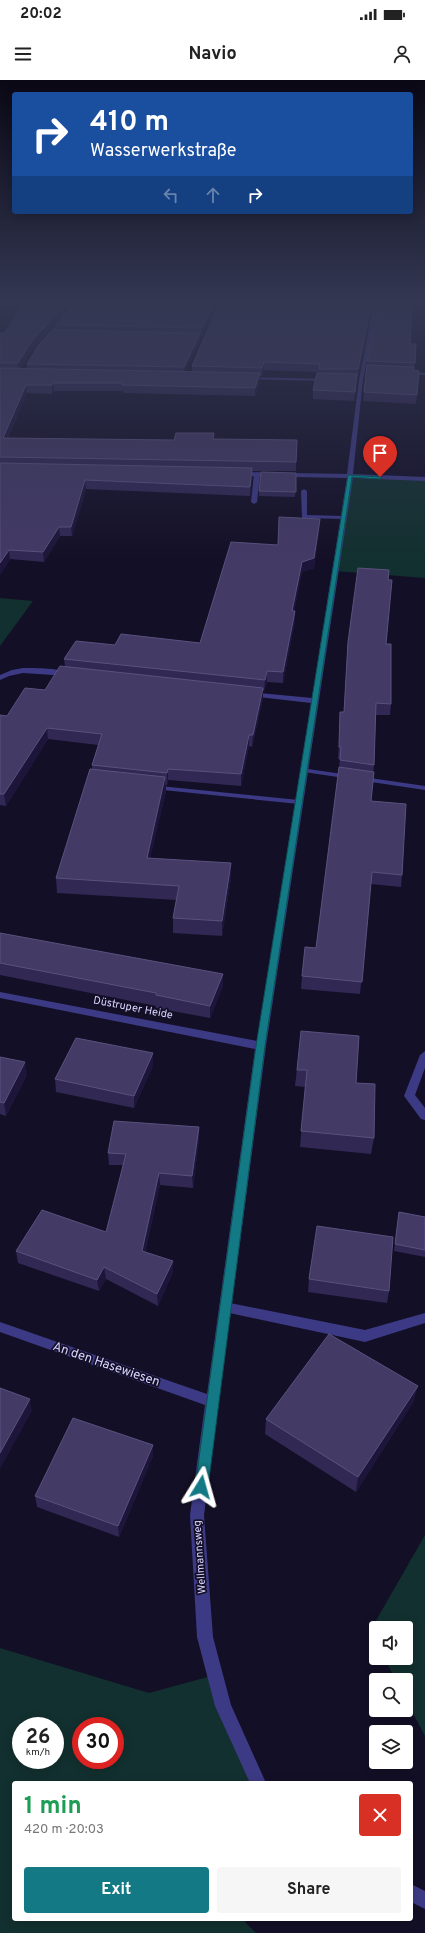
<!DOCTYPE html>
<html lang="en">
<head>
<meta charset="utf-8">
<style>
  :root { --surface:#fff; --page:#f6f6f6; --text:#222; --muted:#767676; --accent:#137a85 }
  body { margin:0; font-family:Overpass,sans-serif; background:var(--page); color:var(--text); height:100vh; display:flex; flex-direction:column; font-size:15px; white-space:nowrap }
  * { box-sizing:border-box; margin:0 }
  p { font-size:13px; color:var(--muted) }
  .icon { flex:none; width:22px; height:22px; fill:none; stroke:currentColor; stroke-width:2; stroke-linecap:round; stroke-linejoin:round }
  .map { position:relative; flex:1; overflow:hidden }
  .details { position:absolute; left:12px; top:1701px; width:401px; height:140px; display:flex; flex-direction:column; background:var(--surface); border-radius:4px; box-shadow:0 2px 10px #0003 }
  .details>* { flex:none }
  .top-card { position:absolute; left:12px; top:12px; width:401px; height:122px; border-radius:4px; box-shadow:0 2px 10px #0003; background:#1a4fa0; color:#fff; overflow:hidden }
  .tools { position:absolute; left:369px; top:1541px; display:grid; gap:8px }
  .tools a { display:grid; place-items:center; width:44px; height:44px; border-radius:4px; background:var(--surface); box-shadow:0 2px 10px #0003; font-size:20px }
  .speed { position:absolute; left:12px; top:1637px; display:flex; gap:8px; font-size:20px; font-weight:700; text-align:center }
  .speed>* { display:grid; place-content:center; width:52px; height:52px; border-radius:50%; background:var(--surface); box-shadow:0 2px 10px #0003; line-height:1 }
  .speed small { font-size:10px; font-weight:400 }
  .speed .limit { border:6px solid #d22; background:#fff; color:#111 }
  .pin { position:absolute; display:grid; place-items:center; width:34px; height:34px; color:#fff; margin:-41px -17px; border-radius:50% 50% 50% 0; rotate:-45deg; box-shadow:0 0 4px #0007 }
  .pin .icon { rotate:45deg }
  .me { position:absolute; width:44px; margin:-22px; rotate:8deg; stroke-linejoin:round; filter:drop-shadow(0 0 3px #0008) }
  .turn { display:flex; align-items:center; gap:14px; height:84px; padding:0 12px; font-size:18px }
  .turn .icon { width:52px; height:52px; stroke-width:2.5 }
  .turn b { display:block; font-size:28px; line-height:34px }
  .lanes { display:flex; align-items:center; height:38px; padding:0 12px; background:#0003; justify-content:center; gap:20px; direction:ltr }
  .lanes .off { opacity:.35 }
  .round { display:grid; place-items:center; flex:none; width:42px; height:42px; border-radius:4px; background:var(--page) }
  .summary { display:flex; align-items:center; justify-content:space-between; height:68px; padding:0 12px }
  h1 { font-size:24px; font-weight:700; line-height:30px; color:#1e9e55 }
  .action { display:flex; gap:8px; margin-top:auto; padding:8px 12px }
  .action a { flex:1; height:46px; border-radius:4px; background:var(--accent); color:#fff; font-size:16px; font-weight:700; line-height:46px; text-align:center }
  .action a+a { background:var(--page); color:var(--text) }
  .status { display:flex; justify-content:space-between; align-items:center; height:28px; padding:0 20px; background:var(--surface); direction:ltr }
  .status svg { height:11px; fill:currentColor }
  header { display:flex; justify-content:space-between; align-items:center; height:52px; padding:0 12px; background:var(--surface); font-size:18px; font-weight:700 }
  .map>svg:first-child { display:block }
  .green { fill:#12302f; fill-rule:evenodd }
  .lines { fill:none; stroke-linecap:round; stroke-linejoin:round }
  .service { fill:#3d3a85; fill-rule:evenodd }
  .minor { fill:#3d3a85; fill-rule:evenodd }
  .wall { fill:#312854 }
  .shaded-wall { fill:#1d163a }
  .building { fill:#433a66; stroke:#5a527e }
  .route { fill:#137a85; stroke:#0c4f56 }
  .labels { text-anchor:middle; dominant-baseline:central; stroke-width:3.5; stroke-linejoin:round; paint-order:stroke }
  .street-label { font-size:11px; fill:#d9d4ff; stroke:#130f26 }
  .near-street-label { font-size:13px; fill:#d9d4ff; stroke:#130f26 }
</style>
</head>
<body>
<div class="status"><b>20:02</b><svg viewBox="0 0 49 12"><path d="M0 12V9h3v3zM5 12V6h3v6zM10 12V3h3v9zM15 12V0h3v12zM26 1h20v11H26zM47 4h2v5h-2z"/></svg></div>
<header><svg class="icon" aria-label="menu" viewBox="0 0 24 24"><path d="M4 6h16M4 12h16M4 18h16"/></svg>Navio<svg class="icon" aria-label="person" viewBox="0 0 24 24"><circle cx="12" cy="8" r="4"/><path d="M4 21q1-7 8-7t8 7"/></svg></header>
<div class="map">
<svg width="425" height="1853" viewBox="0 0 425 1853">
  <rect width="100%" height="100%" fill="#130f26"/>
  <path class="green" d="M350,396L425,399V498L335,491Z
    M0,518L33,521L0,566Z
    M425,1455V1656L406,1620V1600H396L384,1578H406V1548H376V1563L370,1551Z
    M0,1568L149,1613L215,1595L258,1703H14V1839H246L245,1842L256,1853H0ZM21,1646H55V1680H21ZM81,1646H115V1680H81Z"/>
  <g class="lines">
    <path class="service" d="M257,392L260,394L257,422L254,424L251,422L254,394Z
      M304,409L307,411V435L343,436L346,438L345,439L302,438L301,411Z
      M301,688L425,706V710L304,692H301Z
      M150,705L299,720L303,722L299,724L153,709L149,707Z
      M425,971V988L415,1015L425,1028V1040L421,1039L404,1016L420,975Z
      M225,1222L365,1250L425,1233V1243L365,1262L225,1232L221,1231L219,1227L221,1223Z"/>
    <path class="minor" d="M77,222H82L46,262H42Z
      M374,222H378L363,300L353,394L425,397V401L353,398L266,966L204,1435L213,1557L231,1625L266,1703H250L215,1626L197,1557L190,1435L205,1325L0,1252V1242L207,1314L255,969L0,918V912L257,961L311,623L249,616L245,614L249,612L312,618L347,398L240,396L237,394L240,392L347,394L359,300Z
      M403,292L425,293V295L405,294Z
      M244,297L328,299L330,300L328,301L246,299Z
      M23,588C34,588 63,588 72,594L68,596L23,593L9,596L0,600V595L12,590Z
      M411,1804L425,1811V1829L411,1822Z"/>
  </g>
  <path class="wall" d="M23,222H75L32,270L21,288H27V284L57,250L56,245L217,222L202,255H200V260L185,291H192V286L372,222L358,297H357L354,321L313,319V310L318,292L264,290L262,296H260V301L255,316L123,313V311H54L52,314L27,313L8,358L174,360L214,359L297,360L296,391H252L250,416L86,409L72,456H60L44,482L10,479L0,495V253H4L21,228Z
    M410,264H416L414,290L419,291L416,324L363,321L367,281Z
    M296,393L295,417L259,416V411Z
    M320,439L319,449L314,488L302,492L294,531H295V541L283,603L267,602L264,611H263V619L252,667L249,666L241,706L168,700L167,705H166V711L150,778L231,798L222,856L173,853V838L176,820L57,813L56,798L92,689V685L98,665L48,659L6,726L0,725V635L7,636L45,610L65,586L64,579L115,565L200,563L278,465Z
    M348,562L386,564L391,624L390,635H376L374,685L371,721L402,795L401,807L371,804L360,914L301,909L302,896L316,868L339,687L340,679H338L340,644L344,632Z
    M0,853L223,906L210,938L156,928V926L0,895Z
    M301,951L356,1003L374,1058L371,1074L300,1067L305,1007L295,1006Z
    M153,973V986L134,1028L56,1012L55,999Z
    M0,977L27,995L6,1036L0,1034Z
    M199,1047V1059L193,1108L160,1105L145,1172L173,1192L158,1226L106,1199L99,1211L18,1183L16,1171L106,1152L123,1085H109L108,1073Z
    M399,1132L425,1137V1177L394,1171Z
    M309,1199L389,1211L387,1223L308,1212Z
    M414,1321L356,1412L265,1354L266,1339Z
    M153,1376L119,1457L37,1427L35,1416Z"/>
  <path class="shaded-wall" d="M68,222H75L32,270L19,292L18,283L31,262Z
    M214,222H217L202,255V248Z
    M372,222L358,297V289Z
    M200,253V260L184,294V287Z
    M264,282V290L262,296V288Z
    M260,293V301L255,316V308Z
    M53,303L54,311L52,314V305Z
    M26,305L27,313L4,366L3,358Z
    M252,388V398L250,416V407Z
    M85,400L86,409L72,456L71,447Z
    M320,439L319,449L314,488L302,492L292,541V531L302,482Z
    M59,447L60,456L44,482L43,472Z
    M9,470L10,479L0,495V483Z
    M295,531V541L283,603V592Z
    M267,591V602L264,611L265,600Z
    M263,608V619L252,667L253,655Z
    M47,648L48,659L6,726L4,714Z
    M249,655V666L241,706V694Z
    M168,689V700L167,705V693Z
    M165,697L166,711L147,792V778Z
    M231,783V798L222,856V841Z
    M223,894V906L210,938V926Z
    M153,973V986L134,1028V1016Z
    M25,982L27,995L6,1036L4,1023Z
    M199,1047V1059L193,1108L192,1096Z
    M159,1093L160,1105L142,1183V1171Z
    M173,1181V1192L158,1226L157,1214Z
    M104,1187L106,1199L99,1211L97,1200Z
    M418,1306L414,1321L356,1412L358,1397Z
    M30,1319L32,1331L0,1389V1373Z
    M153,1365V1376L119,1457L118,1446Z"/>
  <path class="building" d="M23,222H68L31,262L18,283H0V253H4L21,228Z
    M76,222H214L202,248L56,245Z
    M220,222H372L358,289H319L320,284L264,282L262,288L192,286Z
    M379,222H412L410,264H416L415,283L367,281Z
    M52,250L200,253L184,287L27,284L38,266Z
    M367,285L414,287V290L419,291L417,315L364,312Z
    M0,288L260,293L255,308L122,305L123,303H53L52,305H26L3,358L174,360L176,353H214L213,359L297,360L296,382L0,377Z
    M317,293L357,294L355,312L313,310Z
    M0,383L252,388L250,407L85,400L71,447H59L43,472L9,470L0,483Z
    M261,392L296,393V412L259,411Z
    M279,437L320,439L314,478L302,482L292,531H295L283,592L267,591L265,600L64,579L76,561L115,565L121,554L200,563L231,462L278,465Z
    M358,488L389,490L388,500H392L386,564H391V624L376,623L374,685L340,680L341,667H339L340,632H344L348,562Z
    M60,586L263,608L253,655H249L241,694L168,689L167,693L92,685L102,654L47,648L4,714H0V635L7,636L25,608L45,610Z
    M339,687L374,692L371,721L406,724L402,795L372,792L362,902L302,896L305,867L316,868Z
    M90,689L165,697L147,778L231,783L222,841L173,838L179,806L56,798Z
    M0,853L223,894L210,926L156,915V913L0,883Z
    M301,951L359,956L356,1003L375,1004L374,1058L301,1051L307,990H297Z
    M76,958L153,973L134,1016L55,999Z
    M0,977L25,982L4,1023L0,1022Z
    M114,1041L199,1047L192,1096L159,1093L142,1171L173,1181L157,1214L104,1187L97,1200L16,1171L42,1130L106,1152L126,1074L108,1073Z
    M399,1132L425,1137V1170L395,1164Z
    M317,1146L393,1157L389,1211L309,1199Z
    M329,1254L418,1306L358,1397L266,1339Z
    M0,1308L30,1319L0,1373Z
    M73,1338L153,1365L118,1446L35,1416Z"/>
  <linearGradient id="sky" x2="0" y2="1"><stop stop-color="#0a0815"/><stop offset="0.46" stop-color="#333752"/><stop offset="1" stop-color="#333752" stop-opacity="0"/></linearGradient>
  <rect width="425" height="482" fill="url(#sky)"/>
  <path class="route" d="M348,395L382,397L380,399L352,397L265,966L208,1407L206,1411L201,1413L197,1411L195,1407L256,966Z"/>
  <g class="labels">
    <g class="street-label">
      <text transform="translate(133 928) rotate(11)">Düstruper Heide</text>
      <text transform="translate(200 1477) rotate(-94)">Wellmannsweg</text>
    </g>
    <g class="near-street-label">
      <text transform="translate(106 1285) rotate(19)">An den Hasewiesen</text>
    </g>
  </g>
</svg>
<div class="tools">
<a><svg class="icon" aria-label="sound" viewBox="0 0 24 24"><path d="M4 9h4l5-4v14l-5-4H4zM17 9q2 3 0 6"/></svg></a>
<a><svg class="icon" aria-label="search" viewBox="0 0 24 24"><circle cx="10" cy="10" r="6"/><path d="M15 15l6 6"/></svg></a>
<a><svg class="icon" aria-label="layers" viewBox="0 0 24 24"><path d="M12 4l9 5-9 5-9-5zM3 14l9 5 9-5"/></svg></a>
</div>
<div class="speed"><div>26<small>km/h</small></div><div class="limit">30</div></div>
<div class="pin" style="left:380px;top:397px;background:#d93025"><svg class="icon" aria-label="arrive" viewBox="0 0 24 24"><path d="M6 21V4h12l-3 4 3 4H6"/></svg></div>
<svg class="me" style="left:201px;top:1407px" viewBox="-20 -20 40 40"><path d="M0-17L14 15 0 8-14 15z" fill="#137a85" stroke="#fff" stroke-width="4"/></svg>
<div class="top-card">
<div class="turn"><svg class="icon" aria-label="right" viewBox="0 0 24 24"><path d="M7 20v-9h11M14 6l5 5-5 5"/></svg><div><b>410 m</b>Wasserwerkstraße</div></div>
<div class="lanes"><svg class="icon off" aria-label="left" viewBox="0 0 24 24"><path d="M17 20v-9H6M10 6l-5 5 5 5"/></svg><svg class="icon off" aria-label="ahead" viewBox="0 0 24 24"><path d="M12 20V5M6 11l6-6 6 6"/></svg><svg class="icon" aria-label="right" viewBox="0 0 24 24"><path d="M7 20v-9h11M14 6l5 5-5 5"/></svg></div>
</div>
<section class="details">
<div class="summary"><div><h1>1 min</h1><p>420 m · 20:03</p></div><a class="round" style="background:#d93025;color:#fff"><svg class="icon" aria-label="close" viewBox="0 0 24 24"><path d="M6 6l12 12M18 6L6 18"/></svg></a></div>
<div class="action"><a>Exit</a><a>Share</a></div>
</section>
</div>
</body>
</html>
